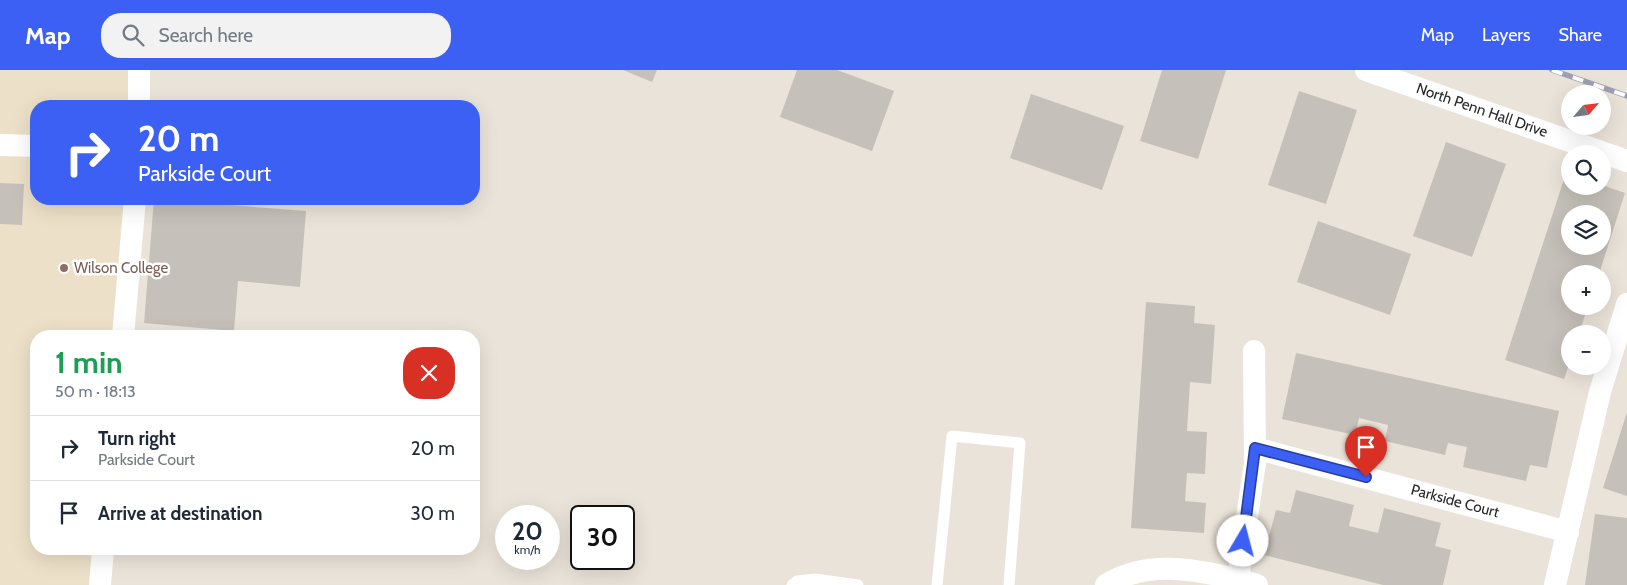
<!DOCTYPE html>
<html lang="en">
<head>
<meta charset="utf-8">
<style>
  :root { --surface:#fff; --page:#f2f2f3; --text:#1f2937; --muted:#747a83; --line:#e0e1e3; --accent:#3c5ff4 }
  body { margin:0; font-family:Cabin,sans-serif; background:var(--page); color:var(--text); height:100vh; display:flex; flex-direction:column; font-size:19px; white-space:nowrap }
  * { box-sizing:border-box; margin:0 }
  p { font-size:16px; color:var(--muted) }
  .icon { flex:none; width:28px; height:28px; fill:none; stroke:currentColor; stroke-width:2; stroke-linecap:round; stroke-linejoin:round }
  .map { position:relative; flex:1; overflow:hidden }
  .sheet { position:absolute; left:30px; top:260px; width:450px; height:225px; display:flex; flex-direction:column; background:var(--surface); border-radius:20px; box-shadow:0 5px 20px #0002 }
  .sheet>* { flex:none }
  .top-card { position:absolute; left:30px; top:30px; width:450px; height:105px; border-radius:20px; box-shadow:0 5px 20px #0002; background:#3c5ff4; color:#fff; overflow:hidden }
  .needle { width:32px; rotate:62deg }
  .buttons { position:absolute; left:1561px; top:15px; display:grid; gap:10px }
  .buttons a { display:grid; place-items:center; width:50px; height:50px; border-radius:50%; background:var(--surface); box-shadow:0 5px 20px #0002; font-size:25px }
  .speed { position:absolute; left:495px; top:435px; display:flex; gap:10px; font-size:25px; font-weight:700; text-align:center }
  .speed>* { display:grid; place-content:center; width:65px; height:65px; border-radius:50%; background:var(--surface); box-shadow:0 5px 20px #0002; line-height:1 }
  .speed small { font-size:12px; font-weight:400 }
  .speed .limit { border:2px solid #111; border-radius:8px; background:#fff; color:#111 }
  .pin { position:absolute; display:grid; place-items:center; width:42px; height:42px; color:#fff; margin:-51px -21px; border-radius:50% 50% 50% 0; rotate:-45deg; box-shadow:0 0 5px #0007 }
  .pin .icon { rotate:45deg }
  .me { position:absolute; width:55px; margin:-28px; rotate:8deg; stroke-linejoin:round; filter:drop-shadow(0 0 4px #0008) }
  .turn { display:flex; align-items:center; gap:18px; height:105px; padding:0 25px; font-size:22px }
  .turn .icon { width:65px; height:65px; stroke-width:2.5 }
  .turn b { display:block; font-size:35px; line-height:42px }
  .round { display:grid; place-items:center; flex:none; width:52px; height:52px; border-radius:20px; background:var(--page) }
  .headline { display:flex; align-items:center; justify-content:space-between; height:85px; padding:0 25px }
  h1 { font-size:30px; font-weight:700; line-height:38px; color:#1e9e55 }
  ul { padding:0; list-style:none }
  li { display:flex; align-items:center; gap:15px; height:65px; padding:0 25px; border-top:1px solid var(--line) }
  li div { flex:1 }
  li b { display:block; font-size:19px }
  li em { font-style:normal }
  header { display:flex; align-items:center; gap:30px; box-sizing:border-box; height:70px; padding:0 25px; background:var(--accent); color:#fff }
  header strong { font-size:24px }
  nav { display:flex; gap:28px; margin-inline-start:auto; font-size:18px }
  .search { width:350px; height:45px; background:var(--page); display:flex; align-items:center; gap:12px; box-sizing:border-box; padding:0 18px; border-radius:20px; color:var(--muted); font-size:19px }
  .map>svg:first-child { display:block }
  .education { fill:#ece0c8 }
  .building { fill:#c5c0b9; fill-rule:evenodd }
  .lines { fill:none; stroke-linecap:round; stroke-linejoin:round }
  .service { stroke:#fff; stroke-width:11 }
  .minor { stroke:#fff; stroke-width:22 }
  .rail-casing { stroke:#9ca0b2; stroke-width:5.5 }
  .rail { stroke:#fff; stroke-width:4; stroke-dasharray:11; stroke-linecap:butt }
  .route-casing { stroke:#273e9f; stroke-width:12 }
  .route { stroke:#3c5ff4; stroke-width:9 }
  .education-dot { fill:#8d6e63; stroke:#fff; stroke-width:2 }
  .labels { text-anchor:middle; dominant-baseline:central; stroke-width:5; stroke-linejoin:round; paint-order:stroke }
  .street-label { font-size:15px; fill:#282828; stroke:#fff }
  .education-label { font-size:15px; fill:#785e54; stroke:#fff; text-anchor:start }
</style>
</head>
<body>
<header>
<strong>Map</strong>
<div class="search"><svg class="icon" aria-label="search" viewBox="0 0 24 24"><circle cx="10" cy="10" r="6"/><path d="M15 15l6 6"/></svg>Search here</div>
<nav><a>Map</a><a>Layers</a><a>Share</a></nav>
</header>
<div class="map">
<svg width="1627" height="515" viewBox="0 0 1627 515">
  <rect width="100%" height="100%" fill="#eae3d9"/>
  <path class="education" d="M0,0H139V36H36V129H135L123,266H36V479H103L100,515H0Z"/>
  <path class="building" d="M623,0H657L652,12Z
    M797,0H837L894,21L872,81L780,47Z
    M1162,0H1226L1198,89L1140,71Z
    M1299,21L1357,40L1326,134L1268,115Z
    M1031,24L1124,56L1102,120L1010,88Z
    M1446,72L1506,94L1472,187L1413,166Z
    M1566,103L1570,104V116L1602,115L1625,123L1599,204H1570V236H1588L1579,264H1570V292L1564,309L1505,290ZM1570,144H1602V176H1570Z
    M0,113L24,114L22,155L0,154Z
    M154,129L306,141L300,217L238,211L234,261L144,253Z
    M1318,151L1411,184L1390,245L1297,212Z
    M1146,232L1195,236L1194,253L1215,255L1211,314L1190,312L1187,361L1207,362L1205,404L1187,403L1185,431L1206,433L1204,463L1131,458Z
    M1296,283L1559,341L1547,398L1530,395L1526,411L1463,397L1467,377L1448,373L1445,385L1385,371L1388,355L1359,348L1355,365L1282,349Z
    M1627,342V426L1603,418Z
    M1296,420L1354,435L1349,456L1378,463L1384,438L1441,453L1435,476L1451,480L1443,515H1383L1264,485L1276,440L1290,443Z
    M1595,444L1627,448V515H1585Z"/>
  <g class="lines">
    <path class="service" d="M792,515L797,511L815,509
      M808,515L815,509L858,515
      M937,515L952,366L1020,373L1009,515"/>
    <path class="minor" d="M139,0V36
      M1366,0L1627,91
      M0,75L36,76
      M123,266L135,129
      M1255,378L1568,462
      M100,515L103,479
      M1106,515C1152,486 1209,502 1257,515
      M1237,515L1255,393L1254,281
      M1555,515L1600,322L1627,234"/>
    <defs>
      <path id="rail" d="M1552,0L1627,26"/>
    </defs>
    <use href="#rail" class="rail-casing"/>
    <use href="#rail" class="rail"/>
  </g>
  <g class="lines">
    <defs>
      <path id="route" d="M1243,471L1255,378L1366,407"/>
    </defs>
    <use href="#route" class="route-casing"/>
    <use href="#route" class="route"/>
  </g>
  <circle class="education-dot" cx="64" cy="198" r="5"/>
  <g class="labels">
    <g class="street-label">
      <text transform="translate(1482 40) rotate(19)">North Penn Hall Drive</text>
      <text transform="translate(1455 431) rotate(15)">Parkside Court</text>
    </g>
    <g class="education-label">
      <text x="74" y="198">Wilson College</text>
    </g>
  </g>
</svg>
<div class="buttons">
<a><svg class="needle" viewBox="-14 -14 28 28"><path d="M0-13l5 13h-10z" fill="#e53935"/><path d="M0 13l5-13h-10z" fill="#747a83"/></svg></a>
<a><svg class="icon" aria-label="search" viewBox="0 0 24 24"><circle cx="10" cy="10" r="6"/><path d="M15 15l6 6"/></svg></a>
<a><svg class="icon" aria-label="layers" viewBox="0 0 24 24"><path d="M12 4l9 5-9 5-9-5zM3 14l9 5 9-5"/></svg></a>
<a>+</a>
<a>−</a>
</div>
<div class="speed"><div>20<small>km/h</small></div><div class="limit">30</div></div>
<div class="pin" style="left:1366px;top:407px;background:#d93025"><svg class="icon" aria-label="arrive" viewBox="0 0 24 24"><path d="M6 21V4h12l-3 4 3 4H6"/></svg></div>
<svg class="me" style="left:1243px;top:471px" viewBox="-20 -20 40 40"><circle r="19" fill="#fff"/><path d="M0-13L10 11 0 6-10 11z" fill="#3c5ff4"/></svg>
<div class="top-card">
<div class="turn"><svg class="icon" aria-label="right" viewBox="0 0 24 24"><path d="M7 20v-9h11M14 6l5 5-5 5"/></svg><div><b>20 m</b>Parkside Court</div></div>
</div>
<section class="sheet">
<div class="headline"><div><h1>1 min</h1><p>50 m · 18:13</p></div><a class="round" style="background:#d93025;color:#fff"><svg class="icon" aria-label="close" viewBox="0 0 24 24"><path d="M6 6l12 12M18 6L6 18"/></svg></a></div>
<ul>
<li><svg class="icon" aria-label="right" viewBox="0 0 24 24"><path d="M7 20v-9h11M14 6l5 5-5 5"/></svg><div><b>Turn right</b><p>Parkside Court</p></div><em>20 m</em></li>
<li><svg class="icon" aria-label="arrive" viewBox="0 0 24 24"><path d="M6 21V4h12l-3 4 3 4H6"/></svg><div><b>Arrive at destination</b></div><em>30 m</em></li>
</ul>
</section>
</div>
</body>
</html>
